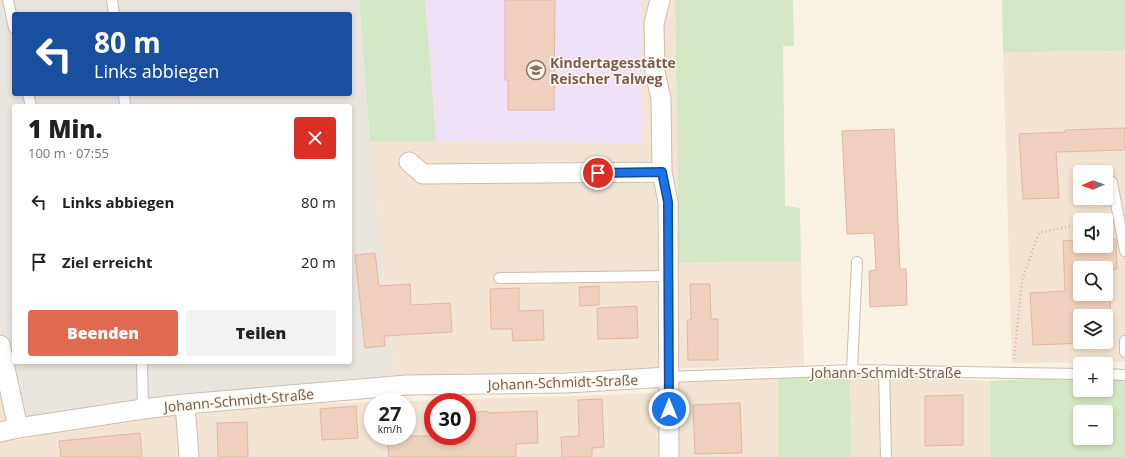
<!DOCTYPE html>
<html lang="de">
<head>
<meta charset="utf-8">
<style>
  :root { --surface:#fff; --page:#f2f2f2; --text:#202124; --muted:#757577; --accent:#e06a50 }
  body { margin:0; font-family:"Open Sans",sans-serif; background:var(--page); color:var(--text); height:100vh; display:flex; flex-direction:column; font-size:15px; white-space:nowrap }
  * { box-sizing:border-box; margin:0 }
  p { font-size:13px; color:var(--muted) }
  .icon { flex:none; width:22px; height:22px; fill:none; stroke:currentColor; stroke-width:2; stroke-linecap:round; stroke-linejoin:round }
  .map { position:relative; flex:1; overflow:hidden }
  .side { position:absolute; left:12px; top:104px; width:340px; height:260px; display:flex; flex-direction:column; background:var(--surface); border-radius:4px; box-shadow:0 2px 6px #0003 }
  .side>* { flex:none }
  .hud { position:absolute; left:12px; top:12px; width:340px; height:84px; border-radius:4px; box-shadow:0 2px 6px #0003; background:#1a4fa0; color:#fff; overflow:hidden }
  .needle { width:26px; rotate:268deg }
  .controls { position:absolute; left:1073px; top:165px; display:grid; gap:8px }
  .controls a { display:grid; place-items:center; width:40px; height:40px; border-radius:4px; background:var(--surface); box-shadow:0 2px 6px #0003; font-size:20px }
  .speed { position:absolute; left:364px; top:393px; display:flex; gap:8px; font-size:20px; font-weight:700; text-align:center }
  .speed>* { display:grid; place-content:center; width:52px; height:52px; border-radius:50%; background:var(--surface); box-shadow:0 2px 6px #0003; line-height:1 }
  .speed small { font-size:10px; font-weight:400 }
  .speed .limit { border:6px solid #d22; background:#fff; color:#111 }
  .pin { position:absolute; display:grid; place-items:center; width:34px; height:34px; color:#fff; margin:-17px; border:2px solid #fff; border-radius:50%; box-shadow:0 1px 4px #0007 }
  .me { position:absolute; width:44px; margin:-22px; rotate:0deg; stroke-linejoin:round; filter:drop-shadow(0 0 3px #0008) }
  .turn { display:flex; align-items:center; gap:14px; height:84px; padding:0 16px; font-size:18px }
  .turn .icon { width:52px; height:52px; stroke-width:2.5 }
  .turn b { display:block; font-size:28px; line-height:34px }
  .round { display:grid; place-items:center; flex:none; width:42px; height:42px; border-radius:4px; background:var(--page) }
  .headline { display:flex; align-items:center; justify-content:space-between; height:68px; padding:0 16px }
  h1 { font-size:24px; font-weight:800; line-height:30px }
  .primary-button { display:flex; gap:8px; margin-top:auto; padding:8px 16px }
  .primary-button a { flex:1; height:46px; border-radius:4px; background:var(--accent); color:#fff; font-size:16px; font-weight:800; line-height:46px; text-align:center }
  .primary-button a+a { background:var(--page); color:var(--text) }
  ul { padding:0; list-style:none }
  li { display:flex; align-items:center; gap:12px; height:60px; padding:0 16px }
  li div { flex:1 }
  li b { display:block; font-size:15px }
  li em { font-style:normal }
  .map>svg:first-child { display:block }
  .residential { fill:#f3e4d4; fill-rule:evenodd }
  .industrial { fill:#ebe5df; fill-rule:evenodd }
  .education { fill:#efe2f8 }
  .green { fill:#d5e8c5; fill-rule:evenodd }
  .building { fill:#efd0be; stroke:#e1b6a0; fill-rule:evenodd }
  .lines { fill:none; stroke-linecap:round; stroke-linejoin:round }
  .service-casing { stroke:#cfbcaf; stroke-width:12 }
  .minor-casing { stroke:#cfbcaf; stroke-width:21 }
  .path { stroke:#d4b3a2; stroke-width:2.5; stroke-dasharray:1 3; stroke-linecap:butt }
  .service { stroke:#fff; stroke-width:10 }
  .minor { stroke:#fff; stroke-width:19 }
  .route-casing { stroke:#114b97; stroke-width:10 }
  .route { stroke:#1a73e8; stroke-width:7 }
  .labels { text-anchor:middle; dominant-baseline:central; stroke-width:3; stroke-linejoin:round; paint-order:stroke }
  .education-label { font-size:14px; font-weight:bold; fill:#785e54; stroke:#fef6ec; text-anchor:start }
  .street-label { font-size:14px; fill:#73584c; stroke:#fef6ec }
</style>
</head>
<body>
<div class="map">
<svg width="1125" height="457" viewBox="0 0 1125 457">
  <rect width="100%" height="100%" fill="#fbf2e6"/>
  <path class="residential" d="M425,0H675L679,263L801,261L804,365L394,376L370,141H435Z
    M1125,51V362L1012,363L1003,52ZM1080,172H1106V198H1080ZM1080,220H1106V246H1080ZM1080,268H1106V294H1080ZM1080,316H1106V342H1080Z
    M0,327L21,425L181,408L185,457H0Z
    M850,373L990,381V457H851Z
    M778,377V457H676L675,380Z
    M662,393L663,457H193L189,407L373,402V436H407V402H379ZM433,402H467V436H433Z"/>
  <path class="industrial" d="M0,0H359L370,141L394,376L185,400L21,425L0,327ZM14,14H350V94H14ZM14,106H350V362H14Z"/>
  <path class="education" d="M425,0H642V143L436,141Z"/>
  <path class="green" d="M359,0H425L436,141H370Z
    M675,0H793L794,46H783L785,206L800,208L801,261L679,263Z
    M1002,0H1125V51L1003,52Z
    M850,373L851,457H778V377Z
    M1106,376H1125V457H990V381L1080,377V390H1106ZM1080,412H1106V438H1080Z"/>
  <path class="building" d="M505,0H555L554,110H508V80H505Z
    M1125,128V150L1056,152L1059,198L1023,199L1019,134L1065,132V130Z
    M894,129L900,269H906L907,305L870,307L869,271L876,270L874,233L847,234L842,131Z
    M1106,239H1116L1117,269L1109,270L1112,342L1033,345L1030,293L1065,291L1063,241L1080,240V246H1106ZM1080,268H1106V294H1080ZM1080,316H1106V342H1080Z
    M375,253L379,286L410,284L411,305L450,303L452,332L384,336L385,346L365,348L355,255Z
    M690,284H710L711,319H718V360H688L687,320H691Z
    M599,286V305L580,306L579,287Z
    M519,288V311L543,310L544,340L513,341L512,329H491L490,289Z
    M637,306L638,338L598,339L597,308Z
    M963,395V445L925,446V396Z
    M602,399L604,447L592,448V457H562L561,437L579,436L578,400Z
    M740,403L742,453L695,454L693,405Z
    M356,406L358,438L322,440L320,409Z
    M488,411V413L537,411L538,443L516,444V457H389L387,436H467V423L470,422L469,413Z
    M247,422L248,457H218L217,423Z
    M140,433L142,457H61L59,441Z"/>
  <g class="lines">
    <defs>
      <path id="service" d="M8,0L14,28
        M112,0L114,14
        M28,94L31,106
        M124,94L125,106
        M1112,182L1125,251
        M499,278L669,276
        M1125,341V352
        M142,362L143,409
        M852,370L857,262
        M884,370L886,457
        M1106,374L1125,375
        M669,377L852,370L1080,374"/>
      <path id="minor" d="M660,0L654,23L655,72L661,99L662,172L668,202L669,457
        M409,162L423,174L662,172
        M0,345L18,428
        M185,404L189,457
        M0,432L18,428L143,409L185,404L407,385L566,383L669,377"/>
    </defs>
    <use href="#service" class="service-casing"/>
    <use href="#minor" class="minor-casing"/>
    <path class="path" d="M1014,359L1022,280L1039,233L1080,224"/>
    <use href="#service" class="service"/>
    <use href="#minor" class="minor"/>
  </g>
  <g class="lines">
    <defs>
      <path id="route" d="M598,173L662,172L668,202L669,409"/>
    </defs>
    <use href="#route" class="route-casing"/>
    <use href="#route" class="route"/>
  </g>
  <defs>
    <symbol id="school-ring" viewBox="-11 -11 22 22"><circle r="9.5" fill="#fef6ec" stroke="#8d6e63" stroke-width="1.5"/><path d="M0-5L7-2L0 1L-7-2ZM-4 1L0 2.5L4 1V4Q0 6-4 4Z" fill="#8d6e63"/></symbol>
  </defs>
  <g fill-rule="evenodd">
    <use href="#school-ring" x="525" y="59" width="22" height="22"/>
  </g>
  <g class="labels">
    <g class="education-label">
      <text x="550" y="62">Kindertagesstätte<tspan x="550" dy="16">Reischer Talweg</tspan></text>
    </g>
    <g class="street-label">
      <text x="886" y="372">Johann-Schmidt-Straße</text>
      <text transform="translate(563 382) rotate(-2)">Johann-Schmidt-Straße</text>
      <text transform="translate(239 400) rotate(-5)">Johann-Schmidt-Straße</text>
    </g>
  </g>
</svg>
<div class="controls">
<a><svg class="needle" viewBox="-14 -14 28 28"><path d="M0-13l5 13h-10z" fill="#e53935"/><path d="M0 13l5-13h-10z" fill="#757577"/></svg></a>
<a><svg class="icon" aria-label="sound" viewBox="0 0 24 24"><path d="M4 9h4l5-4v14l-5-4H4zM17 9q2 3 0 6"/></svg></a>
<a><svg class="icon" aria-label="search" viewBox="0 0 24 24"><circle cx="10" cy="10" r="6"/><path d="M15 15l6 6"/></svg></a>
<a><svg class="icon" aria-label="layers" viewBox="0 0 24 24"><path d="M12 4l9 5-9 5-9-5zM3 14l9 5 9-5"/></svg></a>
<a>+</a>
<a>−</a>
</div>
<div class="speed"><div>27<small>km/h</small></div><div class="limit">30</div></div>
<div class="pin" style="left:598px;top:173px;background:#d93025"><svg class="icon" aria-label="arrive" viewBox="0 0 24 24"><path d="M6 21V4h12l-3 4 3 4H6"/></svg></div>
<svg class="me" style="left:669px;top:409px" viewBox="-20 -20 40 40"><circle r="17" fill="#1a73e8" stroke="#fff" stroke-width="3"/><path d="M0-11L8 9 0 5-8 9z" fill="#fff"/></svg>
<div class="hud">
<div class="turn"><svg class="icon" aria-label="left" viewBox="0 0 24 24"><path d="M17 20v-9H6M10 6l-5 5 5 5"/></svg><div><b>80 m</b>Links abbiegen</div></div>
</div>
<section class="side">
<div class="headline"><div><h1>1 Min.</h1><p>100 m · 07:55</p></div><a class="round" style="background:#d93025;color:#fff"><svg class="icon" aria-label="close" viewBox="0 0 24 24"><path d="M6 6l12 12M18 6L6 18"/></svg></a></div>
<ul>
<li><svg class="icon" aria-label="left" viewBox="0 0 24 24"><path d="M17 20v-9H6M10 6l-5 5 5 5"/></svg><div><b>Links abbiegen</b></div><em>80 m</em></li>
<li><svg class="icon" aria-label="arrive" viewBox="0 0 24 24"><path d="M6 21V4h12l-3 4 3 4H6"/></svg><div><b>Ziel erreicht</b></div><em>20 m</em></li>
</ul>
<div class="primary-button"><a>Beenden</a><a>Teilen</a></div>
</section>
</div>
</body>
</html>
